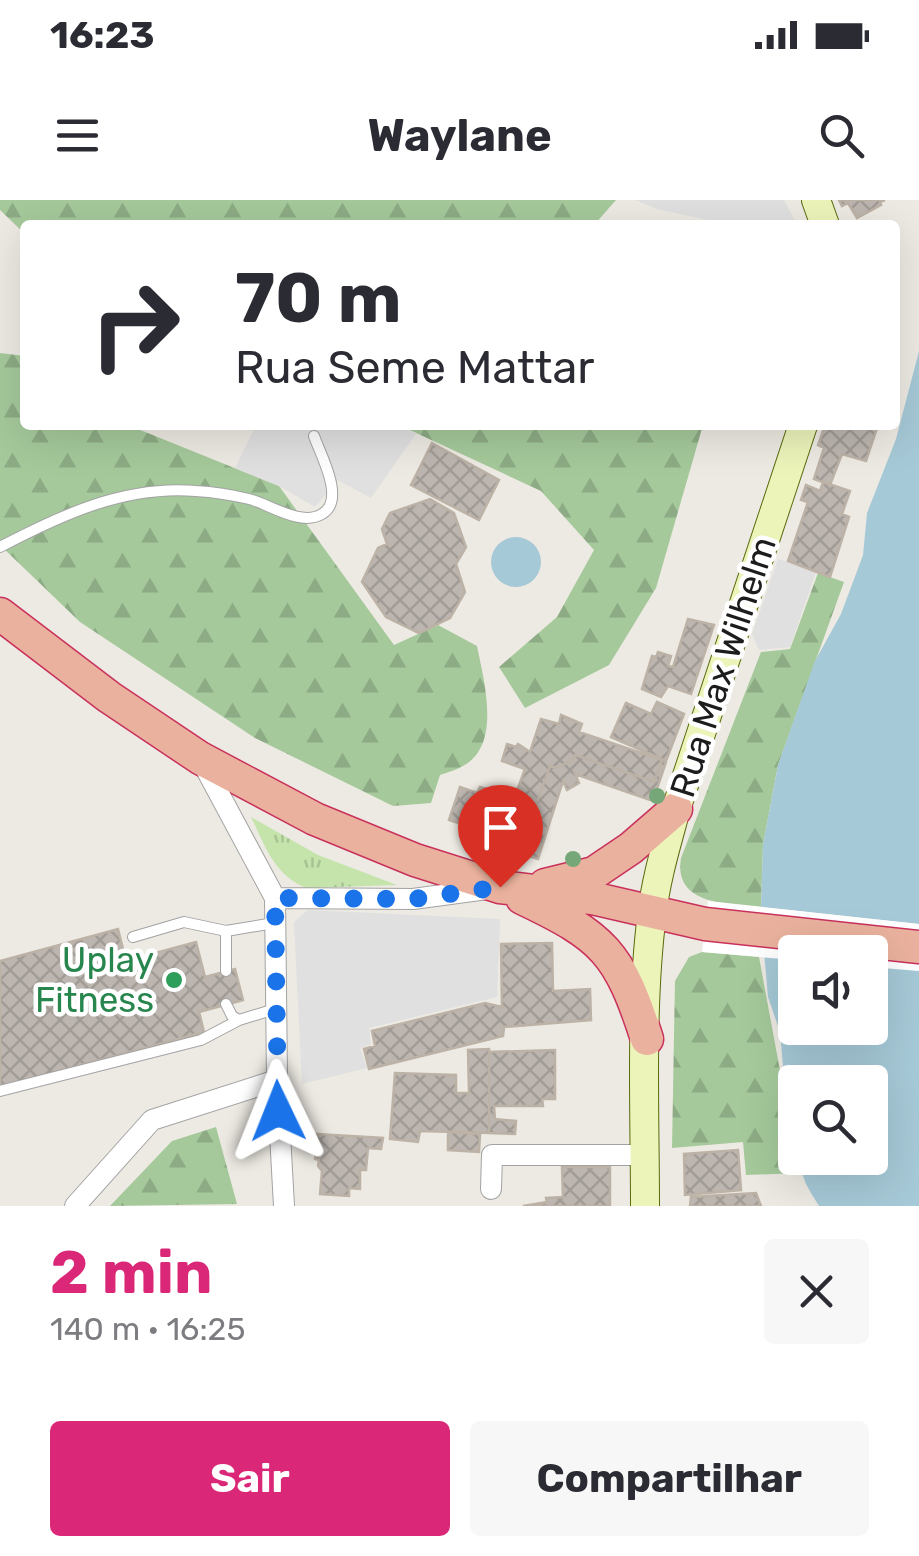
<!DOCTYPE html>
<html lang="pt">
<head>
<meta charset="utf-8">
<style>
  :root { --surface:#fff; --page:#f7f7f7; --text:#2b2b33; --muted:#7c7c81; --accent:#db2777 }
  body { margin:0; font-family:Rubik,sans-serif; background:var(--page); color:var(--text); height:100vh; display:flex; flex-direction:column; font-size:38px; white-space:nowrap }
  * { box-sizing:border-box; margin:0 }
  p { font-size:32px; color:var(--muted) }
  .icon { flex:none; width:55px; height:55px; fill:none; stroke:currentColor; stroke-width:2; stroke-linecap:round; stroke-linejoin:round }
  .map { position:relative; height:1006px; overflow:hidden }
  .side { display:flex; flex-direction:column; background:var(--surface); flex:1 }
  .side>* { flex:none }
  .banner { position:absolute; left:20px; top:20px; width:880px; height:210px; border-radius:10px; box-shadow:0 10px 40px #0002; background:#fff; color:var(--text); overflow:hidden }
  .controls { position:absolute; left:778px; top:735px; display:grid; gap:20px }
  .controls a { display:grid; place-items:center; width:110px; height:110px; border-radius:10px; background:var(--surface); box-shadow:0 10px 40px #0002; font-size:50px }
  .pin { position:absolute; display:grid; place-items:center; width:85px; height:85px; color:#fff; margin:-102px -42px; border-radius:50% 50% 50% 0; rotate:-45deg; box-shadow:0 0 10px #0007 }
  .pin .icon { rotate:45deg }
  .me { position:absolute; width:110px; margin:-55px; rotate:358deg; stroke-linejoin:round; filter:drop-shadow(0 0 8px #0008) }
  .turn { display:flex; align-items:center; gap:35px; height:210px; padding:0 50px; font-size:45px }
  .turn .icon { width:130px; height:130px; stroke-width:2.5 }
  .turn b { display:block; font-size:70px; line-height:85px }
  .round { display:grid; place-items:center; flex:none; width:105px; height:105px; border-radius:10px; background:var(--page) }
  .summary { display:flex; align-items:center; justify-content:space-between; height:170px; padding:0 50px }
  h1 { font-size:60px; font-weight:700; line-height:75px; color:var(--accent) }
  .button { display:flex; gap:20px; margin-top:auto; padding:20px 50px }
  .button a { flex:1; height:115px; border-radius:10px; background:var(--accent); color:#fff; font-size:40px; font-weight:700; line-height:115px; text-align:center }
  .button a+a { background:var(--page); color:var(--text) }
  .status { display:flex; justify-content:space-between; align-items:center; height:70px; padding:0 50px; background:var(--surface); direction:ltr }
  .status svg { height:28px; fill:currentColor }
  header { display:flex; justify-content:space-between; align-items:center; height:130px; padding:0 50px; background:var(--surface); font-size:45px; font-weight:700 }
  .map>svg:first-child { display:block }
  .grass { fill:url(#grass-tufts) }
  .forest { fill:url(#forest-firs) }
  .parking { fill:#e0e0e0 }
  .water { fill:#a6c9d7 }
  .pier { fill:#fff }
  .building { fill:url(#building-cross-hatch); stroke:#bdb2a6; stroke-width:2.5 }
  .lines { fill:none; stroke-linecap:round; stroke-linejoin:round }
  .service-casing { stroke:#a3a3a3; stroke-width:12 }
  .minor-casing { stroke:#a3a3a3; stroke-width:22 }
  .secondary-casing { stroke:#5a6a0d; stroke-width:30 }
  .trunk-casing { stroke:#c9315c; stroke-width:35 }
  .service { stroke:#fff; stroke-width:10 }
  .minor { stroke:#fff; stroke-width:20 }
  .secondary { stroke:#edf4ba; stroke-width:28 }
  .trunk { stroke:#eab29e; stroke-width:32 }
  .tree { fill:#76a778 }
  .route { stroke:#1a73e8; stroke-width:18; stroke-dasharray:0 32.4 }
  .leisure-dot { fill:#2e9e5b; stroke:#fff; stroke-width:4 }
  .labels { text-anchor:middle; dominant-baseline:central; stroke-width:9; stroke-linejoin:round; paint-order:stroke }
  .street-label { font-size:35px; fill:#1c1c1c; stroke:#fff }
  .leisure-label { font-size:35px; fill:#27864d; stroke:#fff; text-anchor:end }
</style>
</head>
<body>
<div class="status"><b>16:23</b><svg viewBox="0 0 49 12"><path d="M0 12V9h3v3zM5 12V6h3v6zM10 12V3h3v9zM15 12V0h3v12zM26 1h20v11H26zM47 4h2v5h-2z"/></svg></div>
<header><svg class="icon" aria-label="menu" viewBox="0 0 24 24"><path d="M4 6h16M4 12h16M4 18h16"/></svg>Waylane<svg class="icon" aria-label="search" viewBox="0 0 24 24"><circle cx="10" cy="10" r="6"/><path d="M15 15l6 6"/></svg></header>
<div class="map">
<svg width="919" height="1006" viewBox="0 0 919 1006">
  <defs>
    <pattern id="grass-tufts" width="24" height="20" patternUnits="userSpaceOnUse" patternTransform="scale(2.5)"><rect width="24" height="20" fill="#c4e4ac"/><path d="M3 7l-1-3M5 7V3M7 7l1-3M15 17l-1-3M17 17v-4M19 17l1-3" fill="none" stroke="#a8c393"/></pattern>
    <pattern id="forest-firs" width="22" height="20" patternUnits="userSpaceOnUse" patternTransform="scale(2.5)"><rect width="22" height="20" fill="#a5c99b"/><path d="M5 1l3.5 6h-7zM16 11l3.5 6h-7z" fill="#8dac85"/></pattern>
    <pattern id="building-cross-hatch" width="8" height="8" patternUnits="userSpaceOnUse" patternTransform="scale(2.5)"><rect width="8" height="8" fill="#bdb6b0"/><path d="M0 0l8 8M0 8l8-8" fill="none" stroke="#a29c97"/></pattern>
  </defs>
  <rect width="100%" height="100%" fill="#edeae3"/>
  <path class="grass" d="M251,617L318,655L397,685L306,688C274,675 265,646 251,617Z"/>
  <path class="forest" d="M0,0H616L594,25H25V34L0,10Z
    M0,153L25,156V225H128L279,286L394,445L438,425L477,446C484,481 502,545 463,566C456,570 448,572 440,575L431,603L393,606L255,538L80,422L0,345Z
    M399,225H703L656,388L609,465L525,508L499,467L557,417L594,350L541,291Z
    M818,373L844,382L778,565L763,645L761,707C728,704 673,705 681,658L761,452L790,449Z
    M702,752L759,757L799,973L746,975L743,942L672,948L675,781L689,757Z
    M216,927L237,1004L110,1006L172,941Z"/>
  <path class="parking" d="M635,0H784L797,25L712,21L657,9Z
    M256,225H399L416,234L371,298L338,280L315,307L279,286L235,268Z
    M778,359L816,372L790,447L759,450L752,434Z
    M308,710L500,719L497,797L369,828L371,844L360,848L367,868L302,884L294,722Z"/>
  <path class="water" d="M919,151V724L761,707L763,645L778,565L815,461L841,414L863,355L867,313L896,239Z
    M491 362a25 25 0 1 1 50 0a25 25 0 1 1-50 0Z
    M764,752L795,756V828H870V764L919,769V1006H819C809,990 800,977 800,958H870V882H795V914L783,866L780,832L768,797Z"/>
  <path class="pier" d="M708,701L919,724V771L870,767V752H795V760L702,752Z"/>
  <path class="building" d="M839,0H885L880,2L881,5L857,18L848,3L842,6Z
    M825,225H878L866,261L842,254L830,285L814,279L824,248L818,245Z
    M432,243L499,280L479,320L411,285Z
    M823,282L850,291L842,314L849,317L830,377L788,361L808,302L801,300L806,285L820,291Z
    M430,299L454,313L466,347L456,364L465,392L450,418L419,433L386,417L362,382L378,348L387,344L382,329L390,313Z
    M688,419L714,425L691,494L668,486L661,497L642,489L652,456L656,457L658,452L671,456L668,466L673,467Z
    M657,502L684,514L666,561L611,537L626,503L651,514Z
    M561,515L582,524L579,532L662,560L654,582L575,555L572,560L557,568L550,566L522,643L500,636L525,569L502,561L507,544L516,547L518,544L530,552L541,519L559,524Z
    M575,555L654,582L662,560L666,562L656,592L653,591L650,600L575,574L579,583L567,590L563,581L538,659L496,646L500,636L522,643L550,566L557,568L572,560Z
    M460,587L477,593L480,587L490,590L489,596L512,604L500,637L449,620Z
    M118,729L126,761L196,742L205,777L235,769L243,800L199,812L204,832L0,887V761Z
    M552,743L553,791L590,789L591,820L504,827L503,836L369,869L364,849L375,846L372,831L485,803L502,807L501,744Z
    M489,849V933L420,931L418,942L390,939L395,873L456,875V893H469L468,850Z
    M555,850V899H542L543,906H494L495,919L516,921L515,934L489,933V852Z
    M448,932L480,934L479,952L448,950Z
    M317,934L383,938L381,949L368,948L366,970H360V989L349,988V996L320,994L322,971L318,966L319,960L315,959Z
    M738,950L741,990L685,995L684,954Z
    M562,967H610V1006H523L547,1002L546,998L563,997Z
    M756,993L761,1006H690L691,997Z"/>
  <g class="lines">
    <defs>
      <path id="service" d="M0,347C61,315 125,285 196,291C213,292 232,295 249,299C269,304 301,327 322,314C346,300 321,256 314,236
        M133,737L184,722L226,731L274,723
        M226,771V731
        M226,804L232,816L239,820L275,809
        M0,891L201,840L239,820"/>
      <path id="minor" d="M201,560L275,698L277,880L284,1006
        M275,698L413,699L487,689
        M491,989L492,955H645
        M75,1006L152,920L277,880"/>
      <path id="secondary" d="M816,0L825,25
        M645,1006C645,912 640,807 652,714C656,678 667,643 676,609L803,225"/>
      <path id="trunk" d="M0,414L109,497L200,558L315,619L415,660L500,687L592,698L705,724L919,747
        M545,685L594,673L631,648L676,609
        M522,698C604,737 619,752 647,839"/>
    </defs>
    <use href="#service" class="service-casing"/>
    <use href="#minor" class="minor-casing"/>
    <use href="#secondary" class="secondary-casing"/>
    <use href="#trunk" class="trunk-casing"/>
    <use href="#service" class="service"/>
    <use href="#minor" class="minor"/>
    <use href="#secondary" class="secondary"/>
    <use href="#trunk" class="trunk"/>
  </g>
  <g class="tree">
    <circle cx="657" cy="596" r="8"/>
    <circle cx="573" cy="659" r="8"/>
  </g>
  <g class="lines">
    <path class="route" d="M278,911L275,698L413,699L500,687"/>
  </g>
  <circle class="leisure-dot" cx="174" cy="780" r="10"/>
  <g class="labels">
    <g class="street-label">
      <text transform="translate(723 467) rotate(-72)">Rua Max Wilhelm</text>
    </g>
    <g class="leisure-label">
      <text x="154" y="760">Uplay<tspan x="154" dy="40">Fitness</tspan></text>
    </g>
  </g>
</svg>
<div class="controls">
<a><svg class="icon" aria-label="sound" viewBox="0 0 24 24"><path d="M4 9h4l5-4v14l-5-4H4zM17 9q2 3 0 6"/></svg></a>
<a><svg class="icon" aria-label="search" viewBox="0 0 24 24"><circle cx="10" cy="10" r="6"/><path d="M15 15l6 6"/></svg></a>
</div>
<div class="pin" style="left:500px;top:687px;background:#d93025"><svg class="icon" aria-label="arrive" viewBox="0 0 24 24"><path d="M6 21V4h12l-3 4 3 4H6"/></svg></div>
<svg class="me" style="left:278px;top:911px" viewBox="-20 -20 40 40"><path d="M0-17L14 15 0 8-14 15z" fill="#1a73e8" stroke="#fff" stroke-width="4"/></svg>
<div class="banner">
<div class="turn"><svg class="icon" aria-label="right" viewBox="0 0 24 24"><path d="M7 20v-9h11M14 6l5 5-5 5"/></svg><div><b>70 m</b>Rua Seme Mattar</div></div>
</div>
</div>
<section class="side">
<div class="summary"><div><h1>2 min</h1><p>140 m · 16:25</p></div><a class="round"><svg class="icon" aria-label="close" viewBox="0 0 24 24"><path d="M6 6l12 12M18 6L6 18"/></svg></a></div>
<div class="button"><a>Sair</a><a>Compartilhar</a></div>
</section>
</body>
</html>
